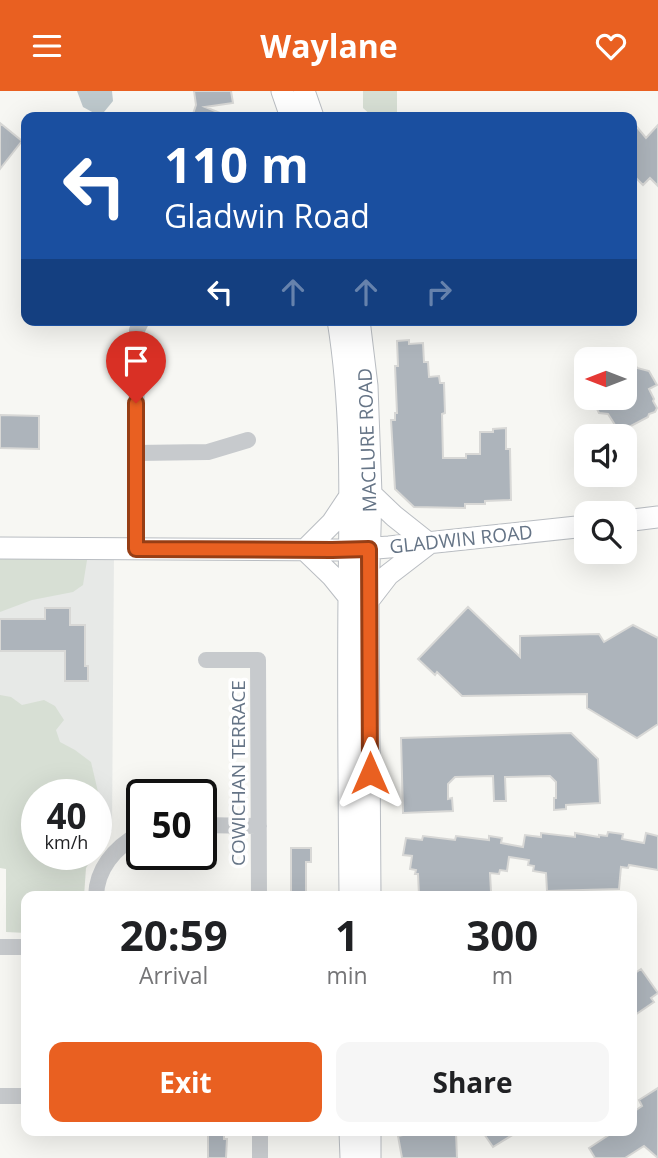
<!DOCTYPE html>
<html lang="en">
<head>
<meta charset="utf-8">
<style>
  :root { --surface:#fff; --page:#f6f6f6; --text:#202124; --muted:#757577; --accent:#e96021 }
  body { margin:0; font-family:"Open Sans",sans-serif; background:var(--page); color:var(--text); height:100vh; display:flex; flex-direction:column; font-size:26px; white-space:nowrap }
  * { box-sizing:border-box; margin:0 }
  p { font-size:23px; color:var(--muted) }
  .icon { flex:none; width:38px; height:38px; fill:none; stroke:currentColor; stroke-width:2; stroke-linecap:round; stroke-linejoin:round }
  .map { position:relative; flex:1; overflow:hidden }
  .side { position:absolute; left:21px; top:800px; width:616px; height:245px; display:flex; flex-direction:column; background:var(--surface); border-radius:14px; box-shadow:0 7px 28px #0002 }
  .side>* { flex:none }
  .hud { position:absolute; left:21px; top:21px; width:616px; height:214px; border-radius:14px; box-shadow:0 7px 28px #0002; background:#1a4fa0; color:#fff; overflow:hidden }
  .needle { width:46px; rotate:270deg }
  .tools { position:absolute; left:574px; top:256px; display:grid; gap:14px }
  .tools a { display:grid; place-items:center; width:63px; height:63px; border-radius:14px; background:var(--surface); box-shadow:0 7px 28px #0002; font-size:35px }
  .speed { position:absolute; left:21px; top:688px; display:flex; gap:14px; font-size:35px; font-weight:700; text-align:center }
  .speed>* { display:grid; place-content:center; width:91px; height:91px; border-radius:50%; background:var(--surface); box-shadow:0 7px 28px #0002; line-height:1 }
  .speed small { font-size:18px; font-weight:400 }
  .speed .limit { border:4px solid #111; border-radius:10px; background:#fff; color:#111 }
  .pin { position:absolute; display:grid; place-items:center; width:60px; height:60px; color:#fff; margin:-72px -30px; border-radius:50% 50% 50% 0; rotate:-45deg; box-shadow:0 0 7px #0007 }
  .pin .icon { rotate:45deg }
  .me { position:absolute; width:77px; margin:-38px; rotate:0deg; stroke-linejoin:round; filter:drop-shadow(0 0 5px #0008) }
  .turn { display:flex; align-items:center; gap:24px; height:147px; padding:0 28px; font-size:32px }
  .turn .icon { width:91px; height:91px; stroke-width:2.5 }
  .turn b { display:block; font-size:49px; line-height:60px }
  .lanes { display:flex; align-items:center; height:66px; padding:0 28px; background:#0003; justify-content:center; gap:35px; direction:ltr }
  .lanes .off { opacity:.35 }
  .eta { display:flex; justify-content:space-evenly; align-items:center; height:119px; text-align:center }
  .eta b { font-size:42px; font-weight:700; line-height:49px }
  .action { display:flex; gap:14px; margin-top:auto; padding:14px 28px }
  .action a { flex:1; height:80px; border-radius:14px; background:var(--accent); color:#fff; font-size:28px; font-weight:700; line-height:80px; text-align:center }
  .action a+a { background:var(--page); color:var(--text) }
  header { display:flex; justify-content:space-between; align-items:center; height:91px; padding:0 28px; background:var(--accent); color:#fff; font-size:32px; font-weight:700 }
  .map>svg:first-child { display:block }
  .built { fill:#e7e9e7 }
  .green { fill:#d7dfd4 }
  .water { fill:#bec9cd }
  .building { fill:#adb4bb; stroke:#d8d8d6; stroke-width:2 }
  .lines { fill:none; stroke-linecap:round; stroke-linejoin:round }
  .secondary-casing { stroke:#b9bdc2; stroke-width:23 }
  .street { stroke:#c7cacd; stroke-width:16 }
  .secondary { stroke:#fff; stroke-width:21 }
  .route-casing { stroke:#973e15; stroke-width:18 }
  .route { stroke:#e96021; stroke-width:12 }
  .labels { text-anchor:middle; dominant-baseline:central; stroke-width:7; stroke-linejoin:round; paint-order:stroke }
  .street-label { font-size:19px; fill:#657486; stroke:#fff }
</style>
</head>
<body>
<header><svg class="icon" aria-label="menu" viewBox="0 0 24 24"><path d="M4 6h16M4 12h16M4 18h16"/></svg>Waylane<svg class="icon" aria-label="heart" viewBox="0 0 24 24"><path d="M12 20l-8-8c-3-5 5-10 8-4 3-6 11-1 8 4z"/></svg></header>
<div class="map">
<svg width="658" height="1067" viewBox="0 0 658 1067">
  <rect width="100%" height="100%" fill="#f7f7f3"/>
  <path class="built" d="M114,461L112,740H96V704H37V740H0V462Z"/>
  <path class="green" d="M363,0H397V26H373L363,17Z
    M0,462L88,463L83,494L73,501L32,509L0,521Z
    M0,604L11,606L22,614L44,609L55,615L64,629L56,639L60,651L75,659L91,671L98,701L108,716L105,731L96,735V704H37V763H95L86,777L84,805H26V842L6,841V778L0,777Z"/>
  <path class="water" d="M77,0H112L113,10L104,21L94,22L83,16Z"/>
  <path class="building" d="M194,0H231L233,12L205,16L230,26H192L196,14Z
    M632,30L646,47L658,34V95L650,87L643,94L635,86H632Z
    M0,32L22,50L0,78Z
    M409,249V253L423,252L424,271H428L429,286L439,285L440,292H444L445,322L442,323L443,367H466V363H480V341H493V338L506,337V358H510L511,409L485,410V413H465V417L414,416L395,398L391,329H395V322H397L395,275H398L397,250Z
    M633,269L637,277L649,280L657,294L649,298L654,308L653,310L657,317L655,321L649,323L648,326L629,336L621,335L617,337L608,323L599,322L591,306H625V275Z
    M0,324L39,325V358L0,357Z
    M468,516L520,566V545L599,543L604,551L633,534L658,547V633L637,647L587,617V603L462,605L437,581L435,584L418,568Z
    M45,517H70V534H85V575H88V590H65V560H0V528H45Z
    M571,642L598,668L600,712L566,714V718L554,719V707H556V691L550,685L505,686L506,710H494L493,685L455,686L448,693V708L452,707L453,720L403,722L401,647Z
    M608,741L623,743L622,748L644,752L646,742L658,745V779L629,774L628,777L621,776L619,798L547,800L546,782L533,780L534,775L528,774L529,769L509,766L507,780L500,779L499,783L490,782L491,801L419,804L418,783H415L416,779L410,778L412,765L403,764L406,747L422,749L423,745L455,749L456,745L489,749V745L502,747L501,752L523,756L525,744L541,746V742L575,746V742L599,746V744L607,745Z
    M291,757H311V771H306V805H291Z
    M641,878L658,902L651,907L654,911L632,926V884Z
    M658,997V1067L644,1055L625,1067H595L589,1057L615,1040H632V1022L642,1015L639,1009Z
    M208,1040H224V1048H227L226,1067H208Z
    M402,1040L456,1041L457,1067H402L398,1045L403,1044Z
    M482,1040H519L493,1056Z"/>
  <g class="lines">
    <defs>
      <path id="secondary" d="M282,0L291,26
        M304,0L313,26
        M338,229C353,321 350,414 349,506C348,606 349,705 350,805
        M359,229L367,295L371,403L368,510L370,805
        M371,403L394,425L428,452
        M625,430L658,426
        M0,457L350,459L389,456L586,435
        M305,459L332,432L350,405
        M305,459L332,485L349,506
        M368,510L388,484L427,454
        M350,1040L351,1067
        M370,1040V1067"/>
    </defs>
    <use href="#secondary" class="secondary-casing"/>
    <path class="street" d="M136,362L208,361L248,349
      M136,458L137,239L142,229
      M206,569H258L259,805
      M201,734L259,735
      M96,805C97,775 117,755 142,741
      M0,856H26
      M0,1005H26
      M260,1040V1067"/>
    <use href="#secondary" class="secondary"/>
  </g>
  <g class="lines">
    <defs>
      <path id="route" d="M136,312V458L332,459L369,458L370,682"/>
    </defs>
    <use href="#route" class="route-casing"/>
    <use href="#route" class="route"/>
  </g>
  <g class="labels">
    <g class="street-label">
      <text transform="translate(367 349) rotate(-92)">MACLURE ROAD</text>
      <text transform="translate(461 448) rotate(-6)">GLADWIN ROAD</text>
      <text transform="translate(238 682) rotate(-90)">COWICHAN TERRACE</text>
    </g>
  </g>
</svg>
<div class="tools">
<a><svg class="needle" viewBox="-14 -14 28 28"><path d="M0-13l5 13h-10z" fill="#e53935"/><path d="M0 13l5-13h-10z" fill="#757577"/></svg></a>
<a><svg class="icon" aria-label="sound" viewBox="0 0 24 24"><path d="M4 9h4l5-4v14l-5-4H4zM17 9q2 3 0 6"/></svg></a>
<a><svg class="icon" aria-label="search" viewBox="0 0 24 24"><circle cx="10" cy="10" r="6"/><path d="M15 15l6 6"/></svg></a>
</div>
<div class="speed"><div>40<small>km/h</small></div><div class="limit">50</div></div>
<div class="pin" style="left:136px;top:312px;background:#d93025"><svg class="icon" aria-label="arrive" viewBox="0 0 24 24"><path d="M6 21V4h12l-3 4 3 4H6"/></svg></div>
<svg class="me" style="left:370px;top:682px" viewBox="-20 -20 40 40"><path d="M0-17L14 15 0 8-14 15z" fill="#e96021" stroke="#fff" stroke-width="4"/></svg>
<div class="hud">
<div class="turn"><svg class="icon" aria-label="left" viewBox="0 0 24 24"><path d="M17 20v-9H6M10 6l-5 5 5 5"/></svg><div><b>110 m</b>Gladwin Road</div></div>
<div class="lanes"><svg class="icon" aria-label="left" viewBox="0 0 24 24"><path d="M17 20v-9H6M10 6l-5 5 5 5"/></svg><svg class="icon off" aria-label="ahead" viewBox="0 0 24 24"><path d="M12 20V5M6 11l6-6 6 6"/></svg><svg class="icon off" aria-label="ahead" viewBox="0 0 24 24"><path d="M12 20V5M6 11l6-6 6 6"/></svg><svg class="icon off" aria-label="right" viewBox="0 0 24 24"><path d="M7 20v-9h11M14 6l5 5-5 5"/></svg></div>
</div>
<section class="side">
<div class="eta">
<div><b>20:59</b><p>Arrival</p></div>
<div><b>1</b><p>min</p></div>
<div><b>300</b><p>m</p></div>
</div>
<div class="action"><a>Exit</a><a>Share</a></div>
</section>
</div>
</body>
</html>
